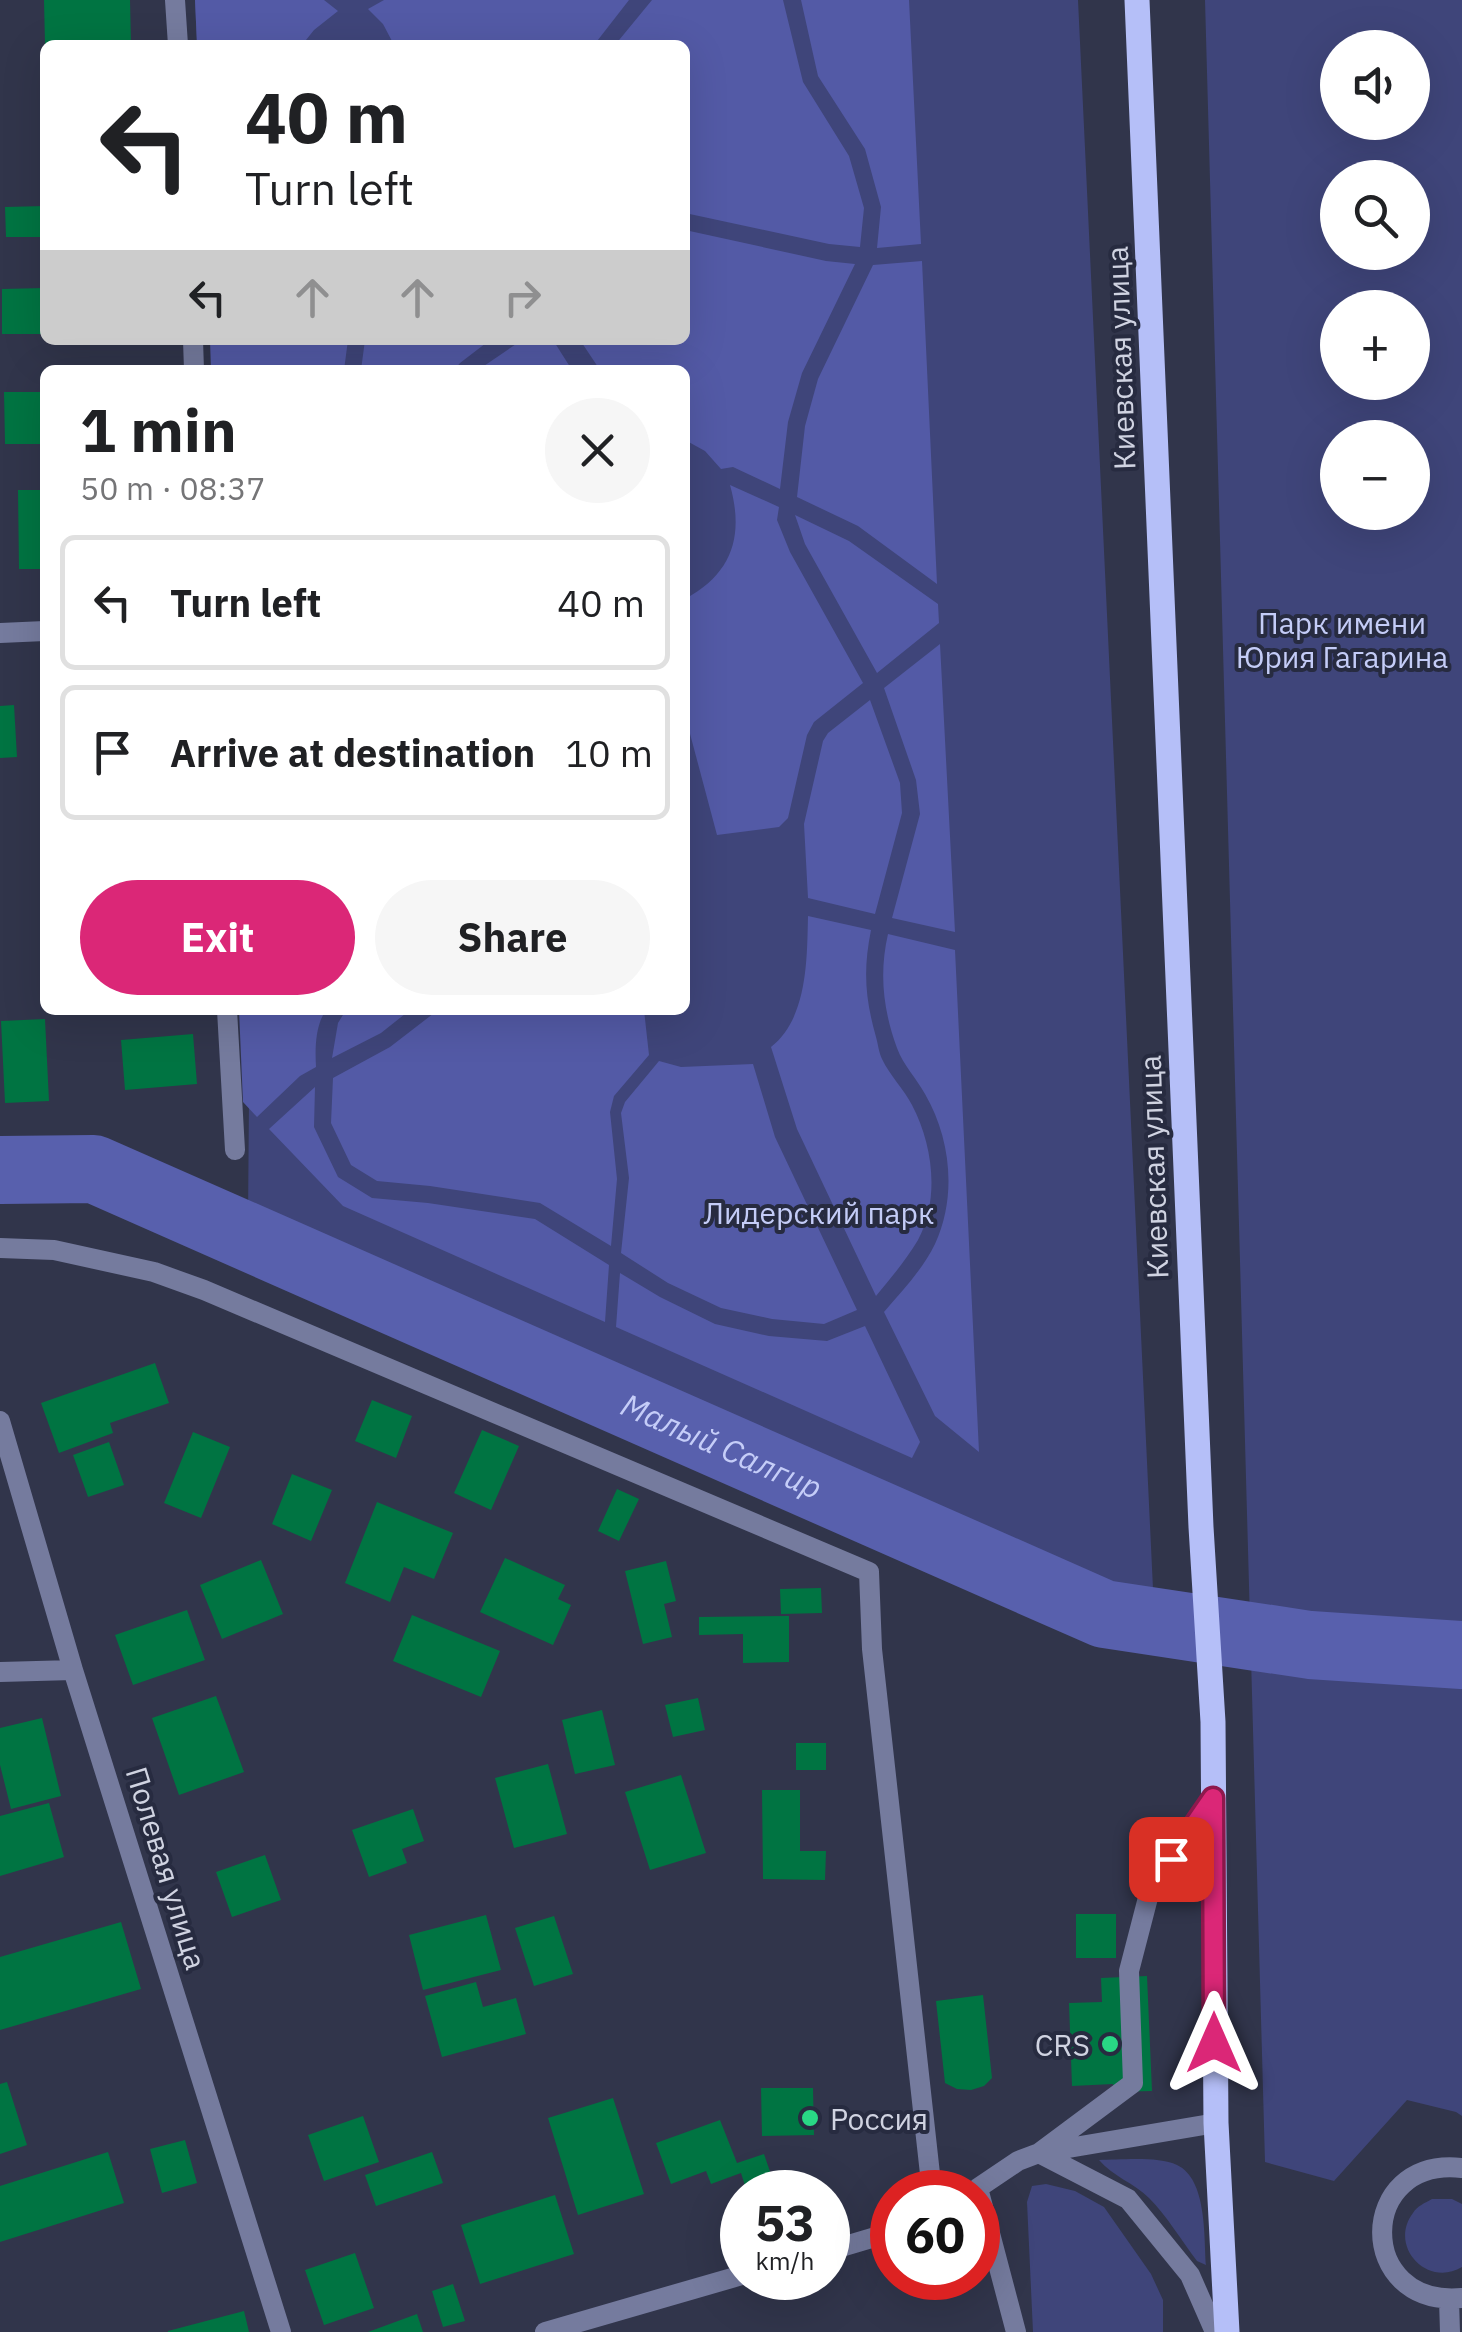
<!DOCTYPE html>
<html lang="en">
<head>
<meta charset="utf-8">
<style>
  :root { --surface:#fff; --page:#f6f6f6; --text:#202124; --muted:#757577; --line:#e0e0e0; --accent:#db2777 }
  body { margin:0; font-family:"IBM Plex Sans",sans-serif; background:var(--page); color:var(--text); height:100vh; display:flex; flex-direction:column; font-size:38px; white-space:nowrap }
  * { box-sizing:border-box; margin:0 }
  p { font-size:32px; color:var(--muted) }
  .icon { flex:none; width:55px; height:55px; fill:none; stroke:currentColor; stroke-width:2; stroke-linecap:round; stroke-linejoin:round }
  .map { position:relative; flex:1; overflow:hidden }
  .drawer { position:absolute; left:40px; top:365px; width:650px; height:650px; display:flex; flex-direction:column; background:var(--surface); border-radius:15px; box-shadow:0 10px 40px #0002 }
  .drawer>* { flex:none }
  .top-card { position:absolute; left:40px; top:40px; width:650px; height:305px; border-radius:15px; box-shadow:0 10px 40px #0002; background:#fff; color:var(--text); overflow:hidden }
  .fabs { position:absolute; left:1320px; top:30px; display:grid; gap:20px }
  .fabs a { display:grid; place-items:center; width:110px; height:110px; border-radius:50%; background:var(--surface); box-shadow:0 10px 40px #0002; font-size:50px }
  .speed { position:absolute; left:720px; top:2170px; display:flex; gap:20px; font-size:50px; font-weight:700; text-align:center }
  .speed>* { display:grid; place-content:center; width:130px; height:130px; border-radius:50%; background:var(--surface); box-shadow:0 10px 40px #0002; line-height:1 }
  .speed small { font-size:25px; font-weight:400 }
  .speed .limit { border:15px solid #d22; background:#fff; color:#111 }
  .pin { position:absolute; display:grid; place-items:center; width:85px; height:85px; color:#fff; margin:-42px; border-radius:20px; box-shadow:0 5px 15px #0006 }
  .me { position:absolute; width:110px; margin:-55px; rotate:0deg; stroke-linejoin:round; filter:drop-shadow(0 0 8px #0008) }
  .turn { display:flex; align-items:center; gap:35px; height:210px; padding:0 40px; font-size:45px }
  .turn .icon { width:130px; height:130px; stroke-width:2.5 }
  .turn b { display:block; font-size:70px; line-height:85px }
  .lanes { display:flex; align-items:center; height:95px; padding:0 40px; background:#0003; justify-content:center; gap:50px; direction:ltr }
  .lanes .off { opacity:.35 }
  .round { display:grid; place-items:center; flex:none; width:105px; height:105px; border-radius:52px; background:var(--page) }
  .head { display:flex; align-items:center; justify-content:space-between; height:170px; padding:0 40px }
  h1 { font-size:60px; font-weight:800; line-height:75px }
  .cta { display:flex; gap:20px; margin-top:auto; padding:20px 40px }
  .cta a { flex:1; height:115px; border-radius:60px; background:var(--accent); color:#fff; font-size:40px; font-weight:800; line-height:115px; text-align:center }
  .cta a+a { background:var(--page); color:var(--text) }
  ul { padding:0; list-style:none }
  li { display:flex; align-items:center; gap:30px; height:135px; margin:0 20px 15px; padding:0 20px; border:5px solid var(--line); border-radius:15px }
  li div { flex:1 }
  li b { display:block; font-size:38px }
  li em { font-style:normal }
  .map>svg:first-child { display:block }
  .green { fill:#3f457a; fill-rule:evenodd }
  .forest { fill:#535aa6 }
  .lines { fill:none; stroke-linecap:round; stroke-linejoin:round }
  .river { stroke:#5860ad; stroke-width:68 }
  .building { fill:#007442 }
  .service { stroke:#757b9e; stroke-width:20 }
  .minor { stroke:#757b9e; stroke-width:20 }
  .primary { stroke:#b5bff8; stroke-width:25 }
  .route-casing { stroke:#8e194d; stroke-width:25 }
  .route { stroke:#db2777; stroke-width:18 }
  .poi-dot { fill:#29d885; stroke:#272b40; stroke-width:4 }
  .labels { text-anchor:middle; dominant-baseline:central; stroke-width:8; stroke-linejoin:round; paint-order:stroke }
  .street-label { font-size:30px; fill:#d0d3e1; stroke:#272b40 }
  .park-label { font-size:30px; fill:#c4ccf7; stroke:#272b40 }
  .poi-label { font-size:30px; fill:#d0d3e1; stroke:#272b40; text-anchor:end }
  .water-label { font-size:32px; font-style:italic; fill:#c5cdf8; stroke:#272b40 }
</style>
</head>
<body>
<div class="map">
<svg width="1462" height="2332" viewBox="0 0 1462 2332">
  <rect width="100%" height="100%" fill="#31354b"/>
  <path class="green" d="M195,0H1078L1154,1610L1111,1611L940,1532L421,1301L381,1286L376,1281L312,1251L245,1228L248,1219L249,1097L245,1010H685V370H213L212,340H685V45H197Z
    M1205,0H1462V2116L1456,2112L1407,2100L1334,2181L1265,2162ZM1338,48H1412V122H1338ZM1338,178H1412V252H1338ZM1338,308H1412V382H1338ZM1338,438H1412V512H1338Z
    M1099,2160C1120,2160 1158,2156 1177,2165C1207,2179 1204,2236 1206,2265L1197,2261C1181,2240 1167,2216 1149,2198C1134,2183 1112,2176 1099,2160Z
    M1046,2184L1075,2191L1104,2207L1151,2274L1163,2300V2332H1033L1027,2202L1032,2186Z
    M1432,2199H1452L1462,2204V2267C1427,2288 1388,2246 1413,2213C1417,2206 1425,2203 1432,2199Z"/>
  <path class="forest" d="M195,0H324L338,11L314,30L302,45H197Z
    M384,0H629L594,45H407L393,43L383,24L368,9Z
    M652,0H783L803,82L849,156L864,208L860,247L829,244L685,213V45H615Z
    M801,0H909L921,244L877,248L881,207L865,149L818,76Z
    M685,230L826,261L855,264L802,373L788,422L780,489L733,467L721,469L705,451L685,440V370H600L580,340H685Z
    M922,261L937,584L858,526L797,497L805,426L818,379L873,265Z
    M210,340H348L344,370H211Z
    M365,340H490L460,363L454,370H361Z
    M522,340H553L572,370H478Z
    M730,485L779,507L777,520L790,552L863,683L814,722L807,735L788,818L779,827L717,835L685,715V599C733,573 744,535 730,485Z
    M795,515L849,541L938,604L939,623L877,673L805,544Z
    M940,644L955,932L892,918L920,814L916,780L884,688Z
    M870,700L900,783L902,813L875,914L808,898L804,824L823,741L828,733Z
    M808,916L871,930C863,970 865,998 876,1037C878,1044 879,1053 882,1059C890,1076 904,1089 912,1105C933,1145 940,1199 918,1240C906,1260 891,1278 876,1296L797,1129L771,1047C808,1018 807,958 808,916Z
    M888,934L955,950L979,1452L935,1416L884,1312C902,1291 923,1269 935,1244C957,1196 951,1139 925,1094C917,1079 903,1065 897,1048C883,1010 879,973 888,934Z
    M239,1010H326C315,1026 315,1049 316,1067L300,1076L257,1117L243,1102Z
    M346,1010H410L381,1033L332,1058L338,1023Z
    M438,1010H644L649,1055L614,1096L610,1112L617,1179L611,1246L540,1203L430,1186L377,1181L351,1165L331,1123L333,1078L390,1047Z
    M659,1061L681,1067L753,1064L775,1137L857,1310L824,1324L772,1319L721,1308L668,1283L621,1253L629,1178L621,1113L625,1102Z
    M315,1087L314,1127L338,1177L372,1198L428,1203L535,1219L609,1265L605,1322L343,1206L269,1129Z
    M620,1273L660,1297L715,1324L769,1336L827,1341L865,1326L920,1442L912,1458L616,1327Z"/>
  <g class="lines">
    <path class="river" id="s1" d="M0,1170L94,1169L1104,1614L1310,1645L1462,1655"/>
  </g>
  <path class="building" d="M44,0H130L131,45H45Z
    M45,206V237H6L5,207Z
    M45,288V334H2V289Z
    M4,392H45V444H5Z
    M18,490H45V569H19Z
    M14,705L17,757L0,758V706Z
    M45,1019L49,1101L5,1103L1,1021Z
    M193,1034L197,1084L125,1090L121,1040Z
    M155,1363L169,1403L110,1423L113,1433L59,1453L41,1403Z
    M372,1400L412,1416L396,1458L355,1441Z
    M482,1430L519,1446L491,1510L454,1493Z
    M193,1432L230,1447L201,1518L164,1503Z
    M109,1442L124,1485L88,1497L73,1455Z
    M292,1474L332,1490L311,1541L272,1524Z
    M617,1489L639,1499L619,1541L598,1531Z
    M377,1502L453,1533L434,1579L404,1567L390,1602L345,1583Z
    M505,1558L565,1585L558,1599L571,1605L553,1645L480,1612Z
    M261,1560L283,1614L222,1639L200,1585Z
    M666,1561L676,1601L664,1604L672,1637L643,1644L625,1571Z
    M821,1588L822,1613L781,1614L780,1589Z
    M187,1610L205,1660L133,1685L115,1635Z
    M412,1615L500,1651L481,1697L393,1661Z
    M789,1616V1662L743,1663V1634L699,1635V1617Z
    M216,1696L244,1772L179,1795L152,1718Z
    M698,1698L705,1730L673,1737L665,1705Z
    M602,1710L615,1765L575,1774L562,1720Z
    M42,1718L61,1796L11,1809L0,1765V1728Z
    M796,1743H826V1770H796Z
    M548,1764L567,1834L514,1848L495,1778Z
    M681,1775L706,1853L650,1870L625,1792Z
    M762,1790H800V1851H826L825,1880L763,1879Z
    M49,1803L64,1857L0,1876V1816Z
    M413,1809L424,1841L402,1849L407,1863L369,1877L352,1830Z
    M265,1855L281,1900L232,1917L216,1872Z
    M1076,1914H1116V1958H1076Z
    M486,1915L501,1970L423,1990L409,1935Z
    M554,1916L573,1974L534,1986L515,1928Z
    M121,1922L141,1989L0,2030V1957Z
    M1147,1976L1152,2091L1113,2092V2084L1072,2086L1069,2003L1102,2002L1101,1978Z
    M476,1982L483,2007L516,1998L526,2034L442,2057L425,1996Z
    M983,1995L992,2078L984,2086L971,2090L957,2089L945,2083L936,2001Z
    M7,2082L27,2145L0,2154V2084Z
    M761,2088H813L814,2135L762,2136Z
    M613,2098L644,2194L578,2215L548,2118Z
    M363,2116L379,2162L324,2181L308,2135Z
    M720,2120L737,2163L764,2154L777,2192H747L741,2173L711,2184L706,2171L671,2184L656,2143Z
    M185,2140L197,2183L162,2193L150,2149Z
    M108,2152L124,2203L0,2242V2186Z
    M432,2152L443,2183L376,2206L365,2175Z
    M555,2195L574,2254L480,2284L461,2225Z
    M355,2253L374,2308L324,2325L305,2270Z
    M453,2284L465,2321L443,2327L432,2291Z
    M244,2311L249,2332H168V2331Z
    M417,2314L423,2332H368Z"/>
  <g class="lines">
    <path class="service" d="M0,1248L54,1250L154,1272L204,1290L869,1572L872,1649L932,2192
      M1039,2153L1133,2083L1129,1971L1150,1890L1213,1798
      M1039,2153L1128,2199L1190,2275L1215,2332
      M1462,2168C1356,2156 1355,2308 1462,2298
      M978,2188L1016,2332
      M972,2192L1018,2161L1039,2153L1216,2123
      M828,2251L892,2232
      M1449,2299L1450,2332
      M545,2332L742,2275"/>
    <path class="minor" d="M175,0L178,45
      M193,340L194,370
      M0,633L45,631
      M227,1010L235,1150
      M0,1421L73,1670L281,2332
      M0,1672L73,1670"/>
    <path class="primary" d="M1137,0L1201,1527L1213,1722L1216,2123L1227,2332"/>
  </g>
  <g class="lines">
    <defs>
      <path id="route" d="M1171,1859L1213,1798L1214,2043"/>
    </defs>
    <use href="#route" class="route-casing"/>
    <use href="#route" class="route"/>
  </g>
  <g class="poi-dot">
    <circle cx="1110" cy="2044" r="10"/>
    <circle cx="810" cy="2118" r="10"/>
  </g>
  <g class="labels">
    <g class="street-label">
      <text transform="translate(1120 358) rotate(-92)">Киевская улица</text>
      <text transform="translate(1153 1167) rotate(-92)">Киевская улица</text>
      <text transform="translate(167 1868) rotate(73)">Полевая улица</text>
    </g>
    <g class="park-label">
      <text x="1342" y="622">Парк имени<tspan x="1342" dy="34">Юрия Гагарина</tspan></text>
      <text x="819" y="1212">Лидерский парк</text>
    </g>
    <g class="poi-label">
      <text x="1090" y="2044">CRS</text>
      <text x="830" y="2118" text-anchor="start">Россия</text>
    </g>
    <g class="water-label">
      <text stroke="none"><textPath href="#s1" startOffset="780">Малый Салгир</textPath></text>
    </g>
  </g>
</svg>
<div class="fabs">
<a><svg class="icon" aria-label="sound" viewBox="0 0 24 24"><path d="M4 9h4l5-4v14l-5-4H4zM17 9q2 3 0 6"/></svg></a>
<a><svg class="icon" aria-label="search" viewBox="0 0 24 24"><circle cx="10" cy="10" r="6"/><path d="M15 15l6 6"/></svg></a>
<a>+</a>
<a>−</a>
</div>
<div class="speed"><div>53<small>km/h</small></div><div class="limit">60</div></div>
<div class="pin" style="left:1171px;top:1859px;background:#d93025"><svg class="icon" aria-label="arrive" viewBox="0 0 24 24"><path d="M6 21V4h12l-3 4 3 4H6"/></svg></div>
<svg class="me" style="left:1214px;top:2043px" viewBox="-20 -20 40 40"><path d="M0-17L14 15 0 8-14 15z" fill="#db2777" stroke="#fff" stroke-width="4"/></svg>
<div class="top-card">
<div class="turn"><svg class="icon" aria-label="left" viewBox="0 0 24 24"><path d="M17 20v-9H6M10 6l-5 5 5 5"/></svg><div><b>40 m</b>Turn left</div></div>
<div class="lanes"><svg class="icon" aria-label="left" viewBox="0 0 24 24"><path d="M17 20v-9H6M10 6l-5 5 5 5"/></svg><svg class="icon off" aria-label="ahead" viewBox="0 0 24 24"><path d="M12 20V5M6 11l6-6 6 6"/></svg><svg class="icon off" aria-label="ahead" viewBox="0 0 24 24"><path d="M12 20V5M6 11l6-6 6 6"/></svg><svg class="icon off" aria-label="right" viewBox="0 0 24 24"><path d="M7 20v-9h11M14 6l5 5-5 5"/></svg></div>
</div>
<section class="drawer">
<div class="head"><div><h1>1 min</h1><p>50 m · 08:37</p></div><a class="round"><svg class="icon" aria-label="close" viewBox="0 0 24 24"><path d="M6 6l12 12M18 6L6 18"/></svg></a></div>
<ul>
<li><svg class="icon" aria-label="left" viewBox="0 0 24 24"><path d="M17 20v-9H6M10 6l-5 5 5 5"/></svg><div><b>Turn left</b></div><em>40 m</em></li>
<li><svg class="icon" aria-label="arrive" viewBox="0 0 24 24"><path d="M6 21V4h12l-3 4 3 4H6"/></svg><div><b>Arrive at destination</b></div><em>10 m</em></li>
</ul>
<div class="cta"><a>Exit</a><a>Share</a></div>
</section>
</div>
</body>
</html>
